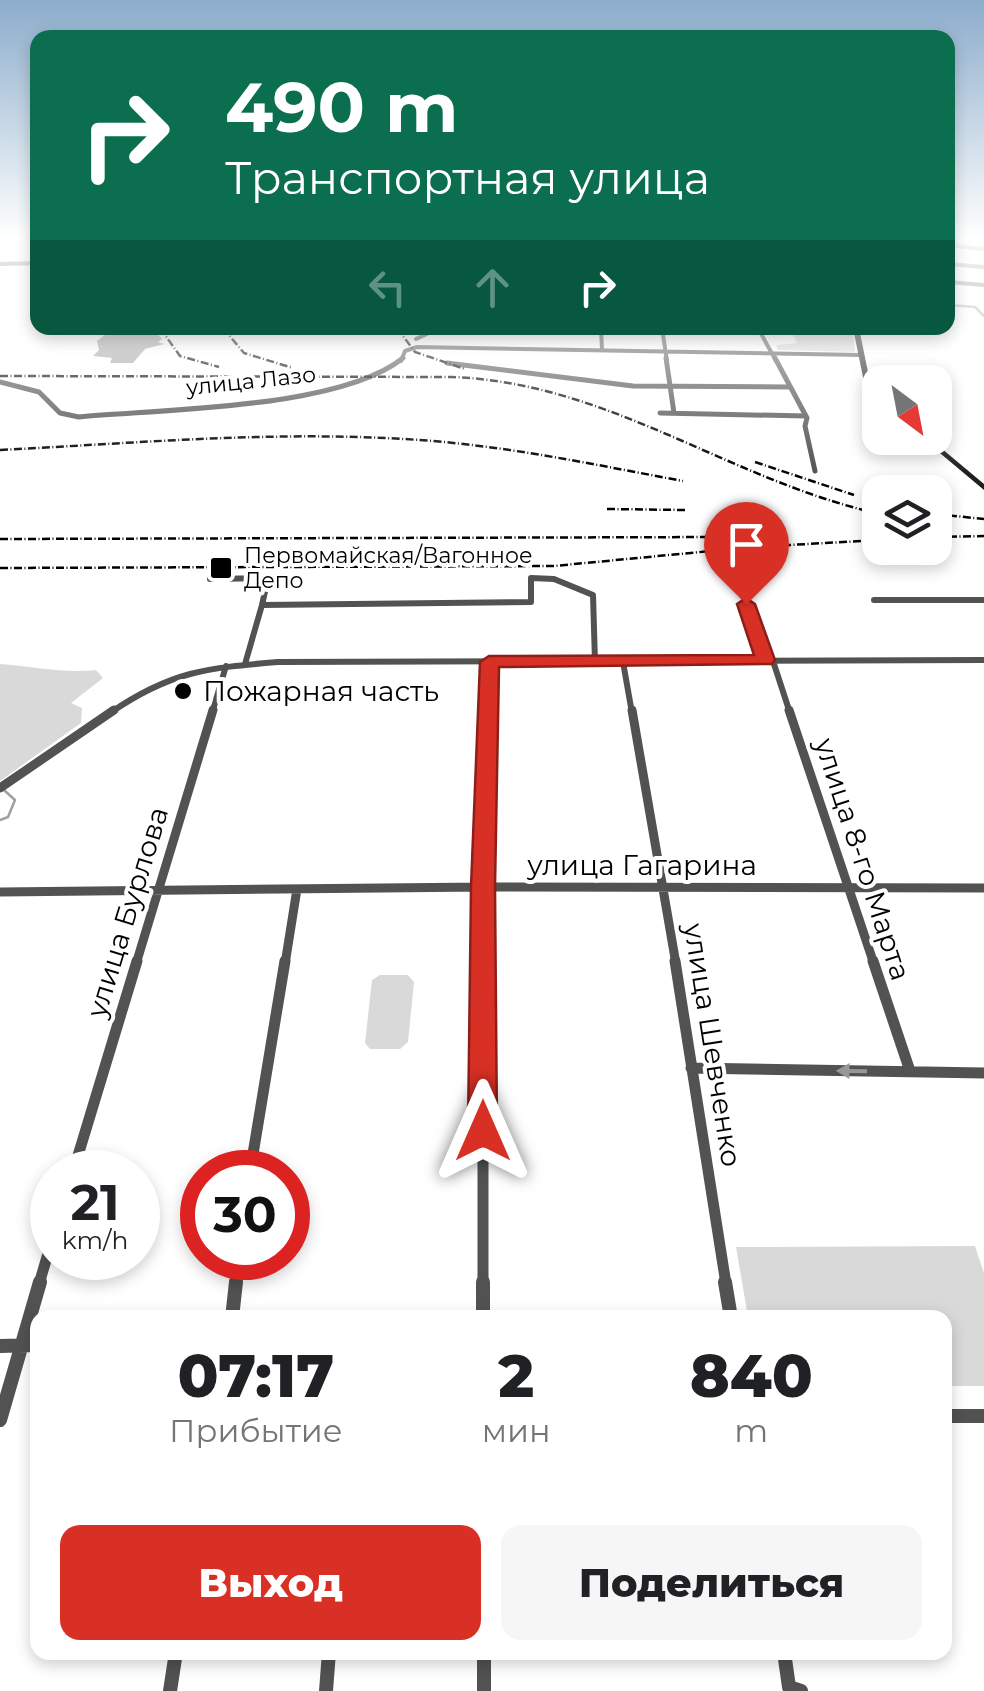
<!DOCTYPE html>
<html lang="ru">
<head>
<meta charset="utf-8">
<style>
  :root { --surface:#fff; --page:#f6f6f6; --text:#202124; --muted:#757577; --accent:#d93025 }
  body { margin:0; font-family:Montserrat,sans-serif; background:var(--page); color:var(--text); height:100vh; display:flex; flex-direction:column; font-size:38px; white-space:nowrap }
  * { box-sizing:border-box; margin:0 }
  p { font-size:32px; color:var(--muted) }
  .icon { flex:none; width:55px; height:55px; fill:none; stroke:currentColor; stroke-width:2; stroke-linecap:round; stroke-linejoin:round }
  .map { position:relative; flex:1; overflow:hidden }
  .sheet { position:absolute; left:30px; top:1310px; width:922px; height:350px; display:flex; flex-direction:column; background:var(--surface); border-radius:20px; box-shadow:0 5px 15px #0003 }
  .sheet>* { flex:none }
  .guide { position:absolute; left:30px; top:30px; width:925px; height:305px; border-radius:20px; box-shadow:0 5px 15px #0003; background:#0b6e4f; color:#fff; overflow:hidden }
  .needle { width:65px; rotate:148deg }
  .fabs { position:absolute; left:862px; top:365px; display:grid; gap:20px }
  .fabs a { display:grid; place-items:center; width:90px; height:90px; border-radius:20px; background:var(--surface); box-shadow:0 5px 15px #0003; font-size:50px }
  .speed { position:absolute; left:30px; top:1150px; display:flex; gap:20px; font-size:50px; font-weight:700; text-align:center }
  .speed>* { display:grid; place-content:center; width:130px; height:130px; border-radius:50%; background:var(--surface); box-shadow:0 5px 15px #0003; line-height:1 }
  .speed small { font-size:25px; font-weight:400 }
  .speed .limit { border:15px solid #d22; background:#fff; color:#111 }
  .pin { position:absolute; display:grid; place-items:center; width:85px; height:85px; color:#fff; margin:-102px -42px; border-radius:50% 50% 50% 0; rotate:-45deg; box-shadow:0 0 10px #0007 }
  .pin .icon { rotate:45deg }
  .me { position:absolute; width:110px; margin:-55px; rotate:0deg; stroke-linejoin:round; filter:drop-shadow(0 0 8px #0008) }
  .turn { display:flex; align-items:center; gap:35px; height:210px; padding:0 30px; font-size:45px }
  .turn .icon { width:130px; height:130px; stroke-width:2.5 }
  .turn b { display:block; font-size:70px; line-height:85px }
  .lanes { display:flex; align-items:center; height:95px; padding:0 30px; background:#0003; justify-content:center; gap:50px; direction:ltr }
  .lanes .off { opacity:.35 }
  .eta { display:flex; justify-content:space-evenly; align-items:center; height:170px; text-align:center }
  .eta b { font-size:60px; font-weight:800; line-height:70px }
  .action { display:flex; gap:20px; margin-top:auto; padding:20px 30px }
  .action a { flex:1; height:115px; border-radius:20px; background:var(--accent); color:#fff; font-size:40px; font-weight:800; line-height:115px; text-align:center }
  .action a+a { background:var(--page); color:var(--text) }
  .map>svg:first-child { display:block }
  .green { fill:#d9d9d9 }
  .water { fill:#a0a0a0 }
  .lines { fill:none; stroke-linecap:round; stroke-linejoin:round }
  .stream { stroke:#a0a0a0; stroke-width:2.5 }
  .minor-far5 { stroke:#525252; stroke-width:4 }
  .minor-far4 { stroke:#525252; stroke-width:5 }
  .minor-far3 { stroke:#525252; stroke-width:6 }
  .minor-far2 { stroke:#525252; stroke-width:9 }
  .minor-far1 { stroke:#525252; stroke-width:11 }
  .minor { stroke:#525252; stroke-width:14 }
  .secondary { fill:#1f1f1f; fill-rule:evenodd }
  .primary { fill:#000; fill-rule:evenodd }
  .rail { stroke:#000; stroke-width:2.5; stroke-dasharray:8 2.5 1 2.5; stroke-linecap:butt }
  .oneway { fill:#979797 }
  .route { fill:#d93025; stroke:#8d1f18; stroke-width:2.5 }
  .poi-dot { fill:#000; stroke:#fff; stroke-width:4 }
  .labels { text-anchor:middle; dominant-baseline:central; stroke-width:8; stroke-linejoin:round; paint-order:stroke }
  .far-street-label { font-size:22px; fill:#000; stroke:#fff }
  .far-poi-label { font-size:22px; fill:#000; stroke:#fff; text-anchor:start }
  .poi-label { font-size:28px; fill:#000; stroke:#fff; text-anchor:start }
  .street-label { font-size:28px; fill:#000; stroke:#fff }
</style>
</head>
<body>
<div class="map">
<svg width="984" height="1691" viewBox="0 0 984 1691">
  <rect width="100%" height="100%" fill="#fff"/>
  <path class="green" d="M790,328H852L855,352L778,350L776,345L797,343Z
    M0,664C31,666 66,674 96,670L103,678L71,703L82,708L81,723L0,781Z
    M380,975H408L414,982L408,1042L400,1049H370L365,1043L372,980Z
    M975,1246L984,1273V1386H945V1318L748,1317L736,1247Z"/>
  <path class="water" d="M105,328L156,332L162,339L158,342L164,344L145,349L133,363H110L112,358L93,356L99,350L97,341L105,335Z"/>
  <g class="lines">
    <path class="stream" d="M948,305L975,307L984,316
      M0,820L8,817L15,800L5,791"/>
    <path class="minor-far5" d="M948,264L984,267
      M948,282L984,285
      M601,328L602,350
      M662,328L667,361
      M758,328L776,361
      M416,339L440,328
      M401,361L405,351L417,347L862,355"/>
    <path class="minor-far4" d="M666,358L674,413
      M775,358L807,418L805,426L815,471
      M447,363L633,386L788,387
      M0,382L39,392L60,413L79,417C162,409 340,409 403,358
      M660,413L806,416"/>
    <path class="minor-far3" d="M736,575L765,661
      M210,579L268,578L262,605
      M874,600H984
      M773,661L790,713
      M623,662L632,713
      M245,664L262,605L531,602V578L554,579L593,595L595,662
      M110,713C171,671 207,668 278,662L984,660
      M212,713L226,666
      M488,713L489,662"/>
    <path class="minor-far2" d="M632,710L676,964
      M789,710L874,964
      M0,788L114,710
      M0,892L483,887L984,888
      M136,964L213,710
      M285,964L297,889
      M483,964L488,710"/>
    <path class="minor-far1" d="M483,961V1284
      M675,961L726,1284
      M873,961L910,1071
      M691,1068L984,1073
      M73,1172L137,961
      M250,1172L285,961
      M39,1284L52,1240
      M236,1284L239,1258"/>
    <path class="minor" d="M483,1282V1318
      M725,1282L731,1318
      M232,1318L236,1282
      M0,1346L38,1345
      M945,1416H984
      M0,1420L40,1282
      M484,1652V1691
      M784,1652L789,1687L801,1691
      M170,1691L176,1652
      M326,1691L329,1652"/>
    <path class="secondary" d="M948,243L984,247V251L948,247Z
      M853,328H859L870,382L880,393V400L864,382Z
      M922,438H929L984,484V490Z"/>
    <path class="primary" d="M38,261V265L0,266V262Z"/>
    <path class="rail" d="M160,328L180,356L219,367
      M223,328L244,353L293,368
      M397,328L415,352L465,369
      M0,376L452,377C611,383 728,480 880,514
      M0,450C139,443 280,430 419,440C508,446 596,465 683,481
      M755,462L854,495
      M607,509L686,510
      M935,514L984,519
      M935,537L984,536
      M0,539L725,537
      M0,568L554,566L753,547L880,540"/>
  </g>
  <defs><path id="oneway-solid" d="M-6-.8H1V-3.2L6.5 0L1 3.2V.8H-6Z" transform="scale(2.5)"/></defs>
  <use class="oneway" href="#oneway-solid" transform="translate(852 1071) rotate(-179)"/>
  <linearGradient id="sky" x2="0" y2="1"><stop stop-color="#8baccb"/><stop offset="0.5" stop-color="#fff"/><stop offset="1" stop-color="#fff" stop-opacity="0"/></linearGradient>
  <rect width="984" height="475" fill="url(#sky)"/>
  <path class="route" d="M746,598L755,604L775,660L772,664L499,667L495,887L497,1131L493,1140L483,1144L473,1140L468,1131L471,887L480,662L489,656L754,655L737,604Z"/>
  <g class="poi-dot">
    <rect x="209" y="556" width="24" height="24" rx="5"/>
    <circle cx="183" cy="691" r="10"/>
  </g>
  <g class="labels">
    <g class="far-street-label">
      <text transform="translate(251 381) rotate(-6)">улица Лазо</text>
    </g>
    <g class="far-poi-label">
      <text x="244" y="555">Первомайская/Вагонное<tspan x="244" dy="25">Депо</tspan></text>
    </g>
    <g class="poi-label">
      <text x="203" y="691">Пожарная часть</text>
    </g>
    <g class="street-label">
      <text transform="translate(863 859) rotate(72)">улица 8-го Марта</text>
      <text x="642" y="865">улица Гагарина</text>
      <text transform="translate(127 912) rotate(-73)">улица Бурлова</text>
      <text transform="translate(713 1045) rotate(81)">улица Шевченко</text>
    </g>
  </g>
</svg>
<div class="fabs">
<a><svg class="needle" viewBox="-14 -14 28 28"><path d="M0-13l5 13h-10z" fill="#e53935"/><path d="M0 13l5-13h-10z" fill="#757577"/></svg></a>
<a><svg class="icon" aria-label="layers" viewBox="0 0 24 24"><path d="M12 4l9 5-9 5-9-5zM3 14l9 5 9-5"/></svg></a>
</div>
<div class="speed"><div>21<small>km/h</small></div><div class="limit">30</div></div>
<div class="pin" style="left:746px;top:604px;background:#d93025"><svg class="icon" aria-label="arrive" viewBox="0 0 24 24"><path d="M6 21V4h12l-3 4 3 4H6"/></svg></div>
<svg class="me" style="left:483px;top:1131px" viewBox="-20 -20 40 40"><path d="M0-17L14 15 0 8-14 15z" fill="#d93025" stroke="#fff" stroke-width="4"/></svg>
<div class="guide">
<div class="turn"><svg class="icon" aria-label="right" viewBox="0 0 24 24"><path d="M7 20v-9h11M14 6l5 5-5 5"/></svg><div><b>490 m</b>Транспортная улица</div></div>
<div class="lanes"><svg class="icon off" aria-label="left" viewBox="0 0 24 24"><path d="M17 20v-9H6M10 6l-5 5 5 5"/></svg><svg class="icon off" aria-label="ahead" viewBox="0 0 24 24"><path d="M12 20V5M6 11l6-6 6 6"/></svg><svg class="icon" aria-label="right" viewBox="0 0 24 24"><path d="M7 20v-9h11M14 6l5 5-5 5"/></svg></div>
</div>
<section class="sheet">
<div class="eta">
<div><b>07:17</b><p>Прибытие</p></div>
<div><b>2</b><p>мин</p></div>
<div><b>840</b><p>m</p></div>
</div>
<div class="action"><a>Выход</a><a>Поделиться</a></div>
</section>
</div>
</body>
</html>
